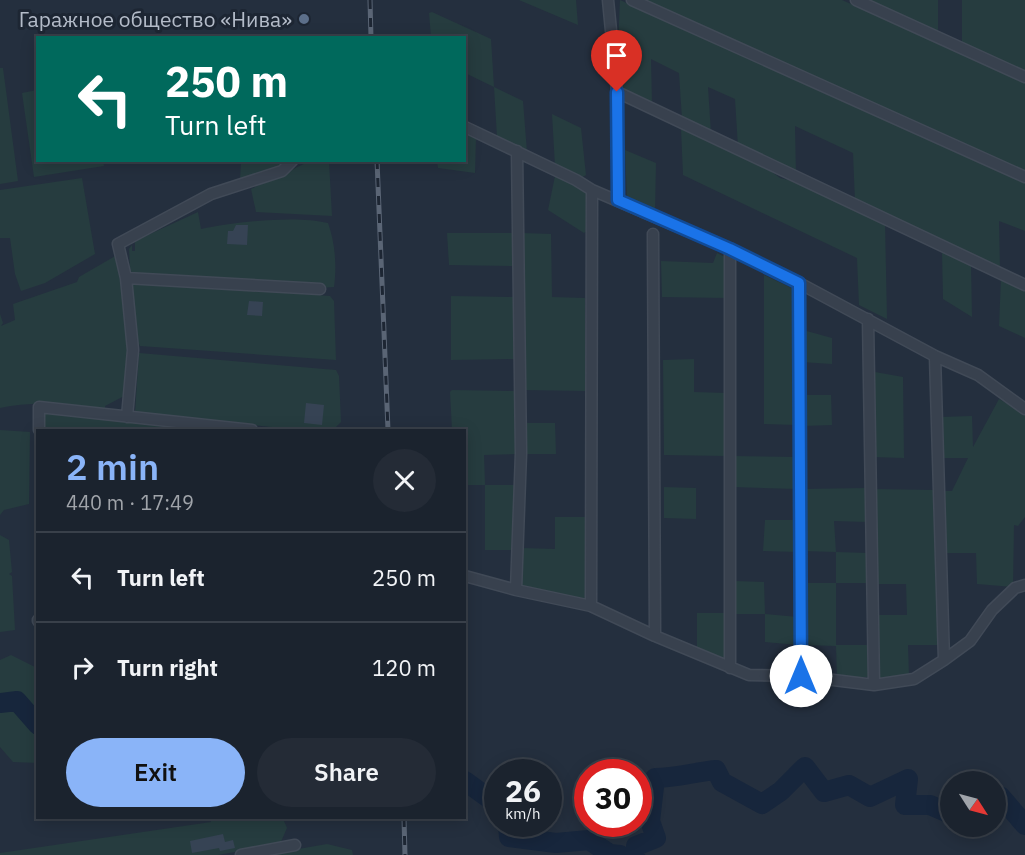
<!DOCTYPE html>
<html lang="en">
<head>
<meta charset="utf-8">
<style>
  :root { --surface:#1b232e; --page:#242b36; --text:#f1f3f6; --muted:#a0a4aa; --line:#39404a; --accent:#8ab4f8 }
  body { margin:0; font-family:"IBM Plex Sans",sans-serif; background:var(--page); color:var(--text); height:100vh; display:flex; flex-direction:column; font-size:22px; white-space:nowrap }
  * { box-sizing:border-box; margin:0 }
  p { font-size:20px; color:var(--muted) }
  .icon { flex:none; width:33px; height:33px; fill:none; stroke:currentColor; stroke-width:2; stroke-linecap:round; stroke-linejoin:round }
  .map { position:relative; flex:1; overflow:hidden }
  .details { position:absolute; left:36px; top:429px; width:430px; height:390px; display:flex; flex-direction:column; background:var(--surface); border-radius:0px; box-shadow:0 3px 15px #0003,0 0 0 2px var(--line) }
  .details>* { flex:none }
  .banner { position:absolute; left:36px; top:36px; width:430px; height:126px; border-radius:0px; box-shadow:0 3px 15px #0003,0 0 0 2px var(--line); background:#00695c; color:#fff; overflow:hidden }
  .needle { width:39px; rotate:126deg }
  .tools { position:absolute; left:940px; top:771px; display:grid; gap:12px }
  .tools a { display:grid; place-items:center; width:66px; height:66px; border-radius:50%; background:var(--surface); box-shadow:0 3px 15px #0003,0 0 0 2px var(--line); font-size:30px }
  .speed { position:absolute; left:484px; top:759px; display:flex; gap:12px; font-size:30px; font-weight:700; text-align:center }
  .speed>* { display:grid; place-content:center; width:78px; height:78px; border-radius:50%; background:var(--surface); box-shadow:0 3px 15px #0003,0 0 0 2px var(--line); line-height:1 }
  .speed small { font-size:15px; font-weight:400 }
  .speed .limit { border:9px solid #d22; background:#fff; color:#111 }
  .pin { position:absolute; display:grid; place-items:center; width:51px; height:51px; color:#fff; margin:-62px -26px; border-radius:50% 50% 50% 0; rotate:-45deg; box-shadow:0 0 6px #0007 }
  .pin .icon { rotate:45deg }
  .me { position:absolute; width:66px; margin:-33px; rotate:0deg; stroke-linejoin:round; filter:drop-shadow(0 0 4px #0008) }
  .turn { display:flex; align-items:center; gap:21px; height:126px; padding:0 30px; font-size:27px }
  .turn .icon { width:78px; height:78px; stroke-width:2.5 }
  .turn b { display:block; font-size:42px; line-height:51px }
  .round { display:grid; place-items:center; flex:none; width:63px; height:63px; border-radius:32px; background:var(--page) }
  .overview { display:flex; align-items:center; justify-content:space-between; height:102px; padding:0 30px }
  h1 { font-size:36px; font-weight:600; line-height:45px; color:var(--accent) }
  .primary-button { display:flex; gap:12px; margin-top:auto; padding:12px 30px }
  .primary-button a { flex:1; height:69px; border-radius:36px; background:var(--accent); color:#111; font-size:24px; font-weight:600; line-height:69px; text-align:center }
  .primary-button a+a { background:var(--page); color:var(--text) }
  ul { padding:0; list-style:none }
  li { display:flex; align-items:center; gap:18px; height:90px; padding:0 30px; border-top:2px solid var(--line) }
  li div { flex:1 }
  li b { display:block; font-size:22px }
  li em { font-style:normal }
  .map>svg:first-child { display:block }
  .green { fill:#263c3f }
  .lines { fill:none; stroke-linecap:round; stroke-linejoin:round }
  .river { stroke:#17263c; stroke-width:20 }
  .building { fill:#364354 }
  .minor-casing { stroke:#414a57; stroke-width:13 }
  .minor { stroke:#38414e; stroke-width:10 }
  .rail-casing { stroke:#5a6575; stroke-width:5 }
  .rail { stroke:#1d2633; stroke-width:3; stroke-dasharray:9; stroke-linecap:butt }
  .route-casing { stroke:#114b97; stroke-width:15 }
  .route { stroke:#1a73e8; stroke-width:10 }
  .service-dot { fill:#5c6f8a; stroke:#1d2633; stroke-width:2 }
  .labels { text-anchor:middle; dominant-baseline:central; stroke-width:6; stroke-linejoin:round; paint-order:stroke }
  .poi-label { font-size:21px; fill:#b4bcc9; stroke:#1d2633; text-anchor:end }
</style>
</head>
<body>
<div class="map">
<svg width="1025" height="855" viewBox="0 0 1025 855">
  <rect width="100%" height="100%" fill="#242f3e"/>
  <path class="green" d="M519,0H576L578,25Z
    M620,0L1025,181V231L999,221L1000,270L855,202L853,153L795,126L796,175L738,147L735,99L708,87L711,133L682,119L679,73L651,59L652,103L622,90L618,47Z
    M638,0H842L1025,81V173Z
    M864,0H938V34Z
    M962,0H1025V74L962,45Z
    M432,12L491,39L494,87L523,101L527,152L497,137L494,87L465,73V38L431,37L429,13Z
    M0,68H3L18,181L0,184Z
    M35,74H37L38,160L103,161L104,166L34,177L22,93L37,90Z
    M552,114L581,128L586,175L581,178L555,166Z
    M681,129L768,169L780,178L797,182L885,222L887,319L859,305L857,258L683,175Z
    M465,134L476,139L475,173L438,168L437,161L465,160Z
    M625,150L656,163L655,212L627,199Z
    M241,161H286L267,172L240,181Z
    M306,161H329L332,216L256,212L251,189L306,163Z
    M555,176L579,188L590,196L588,230L584,233L548,210Z
    M82,178L95,254L45,283L21,291L15,274L10,238H0V190Z
    M198,212L201,229C235,222 295,215 328,223C335,242 337,266 334,287L320,288L136,274L130,271L129,249L132,245V251H135V241Z
    M447,233H513L514,266L449,265Z
    M521,233L551,234L552,297L585,298L586,391L522,390Z
    M942,251L971,264L972,317L943,299Z
    M717,253L725,257L727,263L726,298L662,297L661,261L713,263Z
    M117,255L128,336L126,395L105,406V409C69,405 36,400 0,408V314L3,323L1,326L15,320L13,304L77,282L79,277Z
    M764,275L796,290V425L764,424Z
    M1001,278L1025,289V338L999,326Z
    M136,282L330,296L334,301L336,360L140,346L138,343L132,284Z
    M451,296L515,297V359L451,360Z
    M803,330L832,338V364L802,362Z
    M139,353L336,370L339,376L341,422L336,427V430H301L135,413Z
    M694,359V392L726,393L727,456L664,455L663,360Z
    M875,372L903,377L904,458L872,457Z
    M452,390L516,391L517,454L484,455L485,485H517L515,550H485V485H465V430H452L450,392Z
    M802,395H831L832,425L802,426Z
    M999,399L1025,413V517L1018,526L1014,525L1013,587L977,584L976,553H944L942,491H952L968,458H942V417L972,416L973,447Z
    M48,413L233,430H67L64,429L43,430L44,414Z
    M523,423H555L556,454H523Z
    M0,430L30,432L29,504L4,510L0,515Z
    M732,456L796,457V489L733,487Z
    M664,487L696,488V519L664,518Z
    M866,488L867,522L834,521L836,552L868,553V583H836V645H869V677H837L836,646L804,645V583H836V552L803,551L802,489Z
    M872,489L936,490L939,645H908L909,676L880,681L875,615H907L906,584H875Z
    M555,517H587V596L582,600L522,586V548L555,549Z
    M765,520H797L798,552L763,551Z
    M0,535L9,540L12,572L9,574L12,576L15,630L0,632Z
    M734,581L764,582L765,614L798,617V645L765,642V614H734Z
    M697,613H729L725,659L723,660L697,650Z
    M11,655L37,668V763L13,762L0,747V660Z
    M210,818H271L284,821L287,828L280,844L218,855H0V853L211,822Z
    M327,844L352,850L353,855H264Z"/>
  <g class="lines">
    <path class="river" d="M0,703L17,701L38,725
      M465,781L498,805
      M996,799L1001,797L1025,825
      M508,824L509,837L556,843L589,840L610,854L620,855
      M635,855L636,846L656,838L650,821L655,778C676,778 695,772 716,770L722,782L762,804L781,791L805,767L824,792L849,785L870,797L908,779L905,805H930L951,814"/>
  </g>
  <path class="building" d="M236,225H248L247,245L227,244L228,231H233Z
    M249,301L263,302L262,316L247,315Z
    M306,403L324,405L322,425L304,423Z
    M223,834L225,842L233,840L235,848L220,851L219,848L192,853L190,841Z"/>
  <g class="lines">
    <defs>
      <path id="minor" d="M608,0L617,92L618,200
        M632,0L1025,177
        M856,0L1025,77
        M617,92L1025,285
        M465,127L576,180L592,190L730,249L799,283L935,356L978,375L1025,409
        M653,234L655,636
        M730,249V668
        M126,278L320,289
        M799,283L801,676
        M868,319L874,685
        M935,356L944,660
        M127,417L133,350L126,278L118,244L211,194L282,171L293,160
        M39,430V407L252,430
        M465,576L516,590L591,606L655,636L749,675L801,676L874,685L914,679L944,660L970,641L992,610L1015,588L1025,585
        M516,590L521,453L517,151
        M591,606L592,190
        M38,620V621
        M241,855L295,845"/>
    </defs>
    <use href="#minor" class="minor-casing"/>
    <use href="#minor" class="minor"/>
    <defs>
      <path id="rail" d="M370,0L371,38
        M377,160L388,430
        M404,818L405,855"/>
    </defs>
    <use href="#rail" class="rail-casing"/>
    <use href="#rail" class="rail"/>
  </g>
  <g class="lines">
    <defs>
      <path id="route" d="M617,92L618,200L730,249L799,283L801,676"/>
    </defs>
    <use href="#route" class="route-casing"/>
    <use href="#route" class="route"/>
  </g>
  <circle class="service-dot" cx="304" cy="19" r="6"/>
  <g class="labels">
    <g class="poi-label">
      <text x="292" y="19">Гаражное общество «Нива»</text>
    </g>
  </g>
</svg>
<div class="tools">
<a><svg class="needle" viewBox="-14 -14 28 28"><path d="M0-13l5 13h-10z" fill="#e53935"/><path d="M0 13l5-13h-10z" fill="#a0a4aa"/></svg></a>
</div>
<div class="speed"><div>26<small>km/h</small></div><div class="limit">30</div></div>
<div class="pin" style="left:617px;top:92px;background:#d93025"><svg class="icon" aria-label="arrive" viewBox="0 0 24 24"><path d="M6 21V4h12l-3 4 3 4H6"/></svg></div>
<svg class="me" style="left:801px;top:676px" viewBox="-20 -20 40 40"><circle r="19" fill="#fff"/><path d="M0-13L10 11 0 6-10 11z" fill="#1a73e8"/></svg>
<div class="banner">
<div class="turn"><svg class="icon" aria-label="left" viewBox="0 0 24 24"><path d="M17 20v-9H6M10 6l-5 5 5 5"/></svg><div><b>250 m</b>Turn left</div></div>
</div>
<section class="details">
<div class="overview"><div><h1>2 min</h1><p>440 m · 17:49</p></div><a class="round"><svg class="icon" aria-label="close" viewBox="0 0 24 24"><path d="M6 6l12 12M18 6L6 18"/></svg></a></div>
<ul>
<li><svg class="icon" aria-label="left" viewBox="0 0 24 24"><path d="M17 20v-9H6M10 6l-5 5 5 5"/></svg><div><b>Turn left</b></div><em>250 m</em></li>
<li><svg class="icon" aria-label="right" viewBox="0 0 24 24"><path d="M7 20v-9h11M14 6l5 5-5 5"/></svg><div><b>Turn right</b></div><em>120 m</em></li>
</ul>
<div class="primary-button"><a>Exit</a><a>Share</a></div>
</section>
</div>
</body>
</html>
